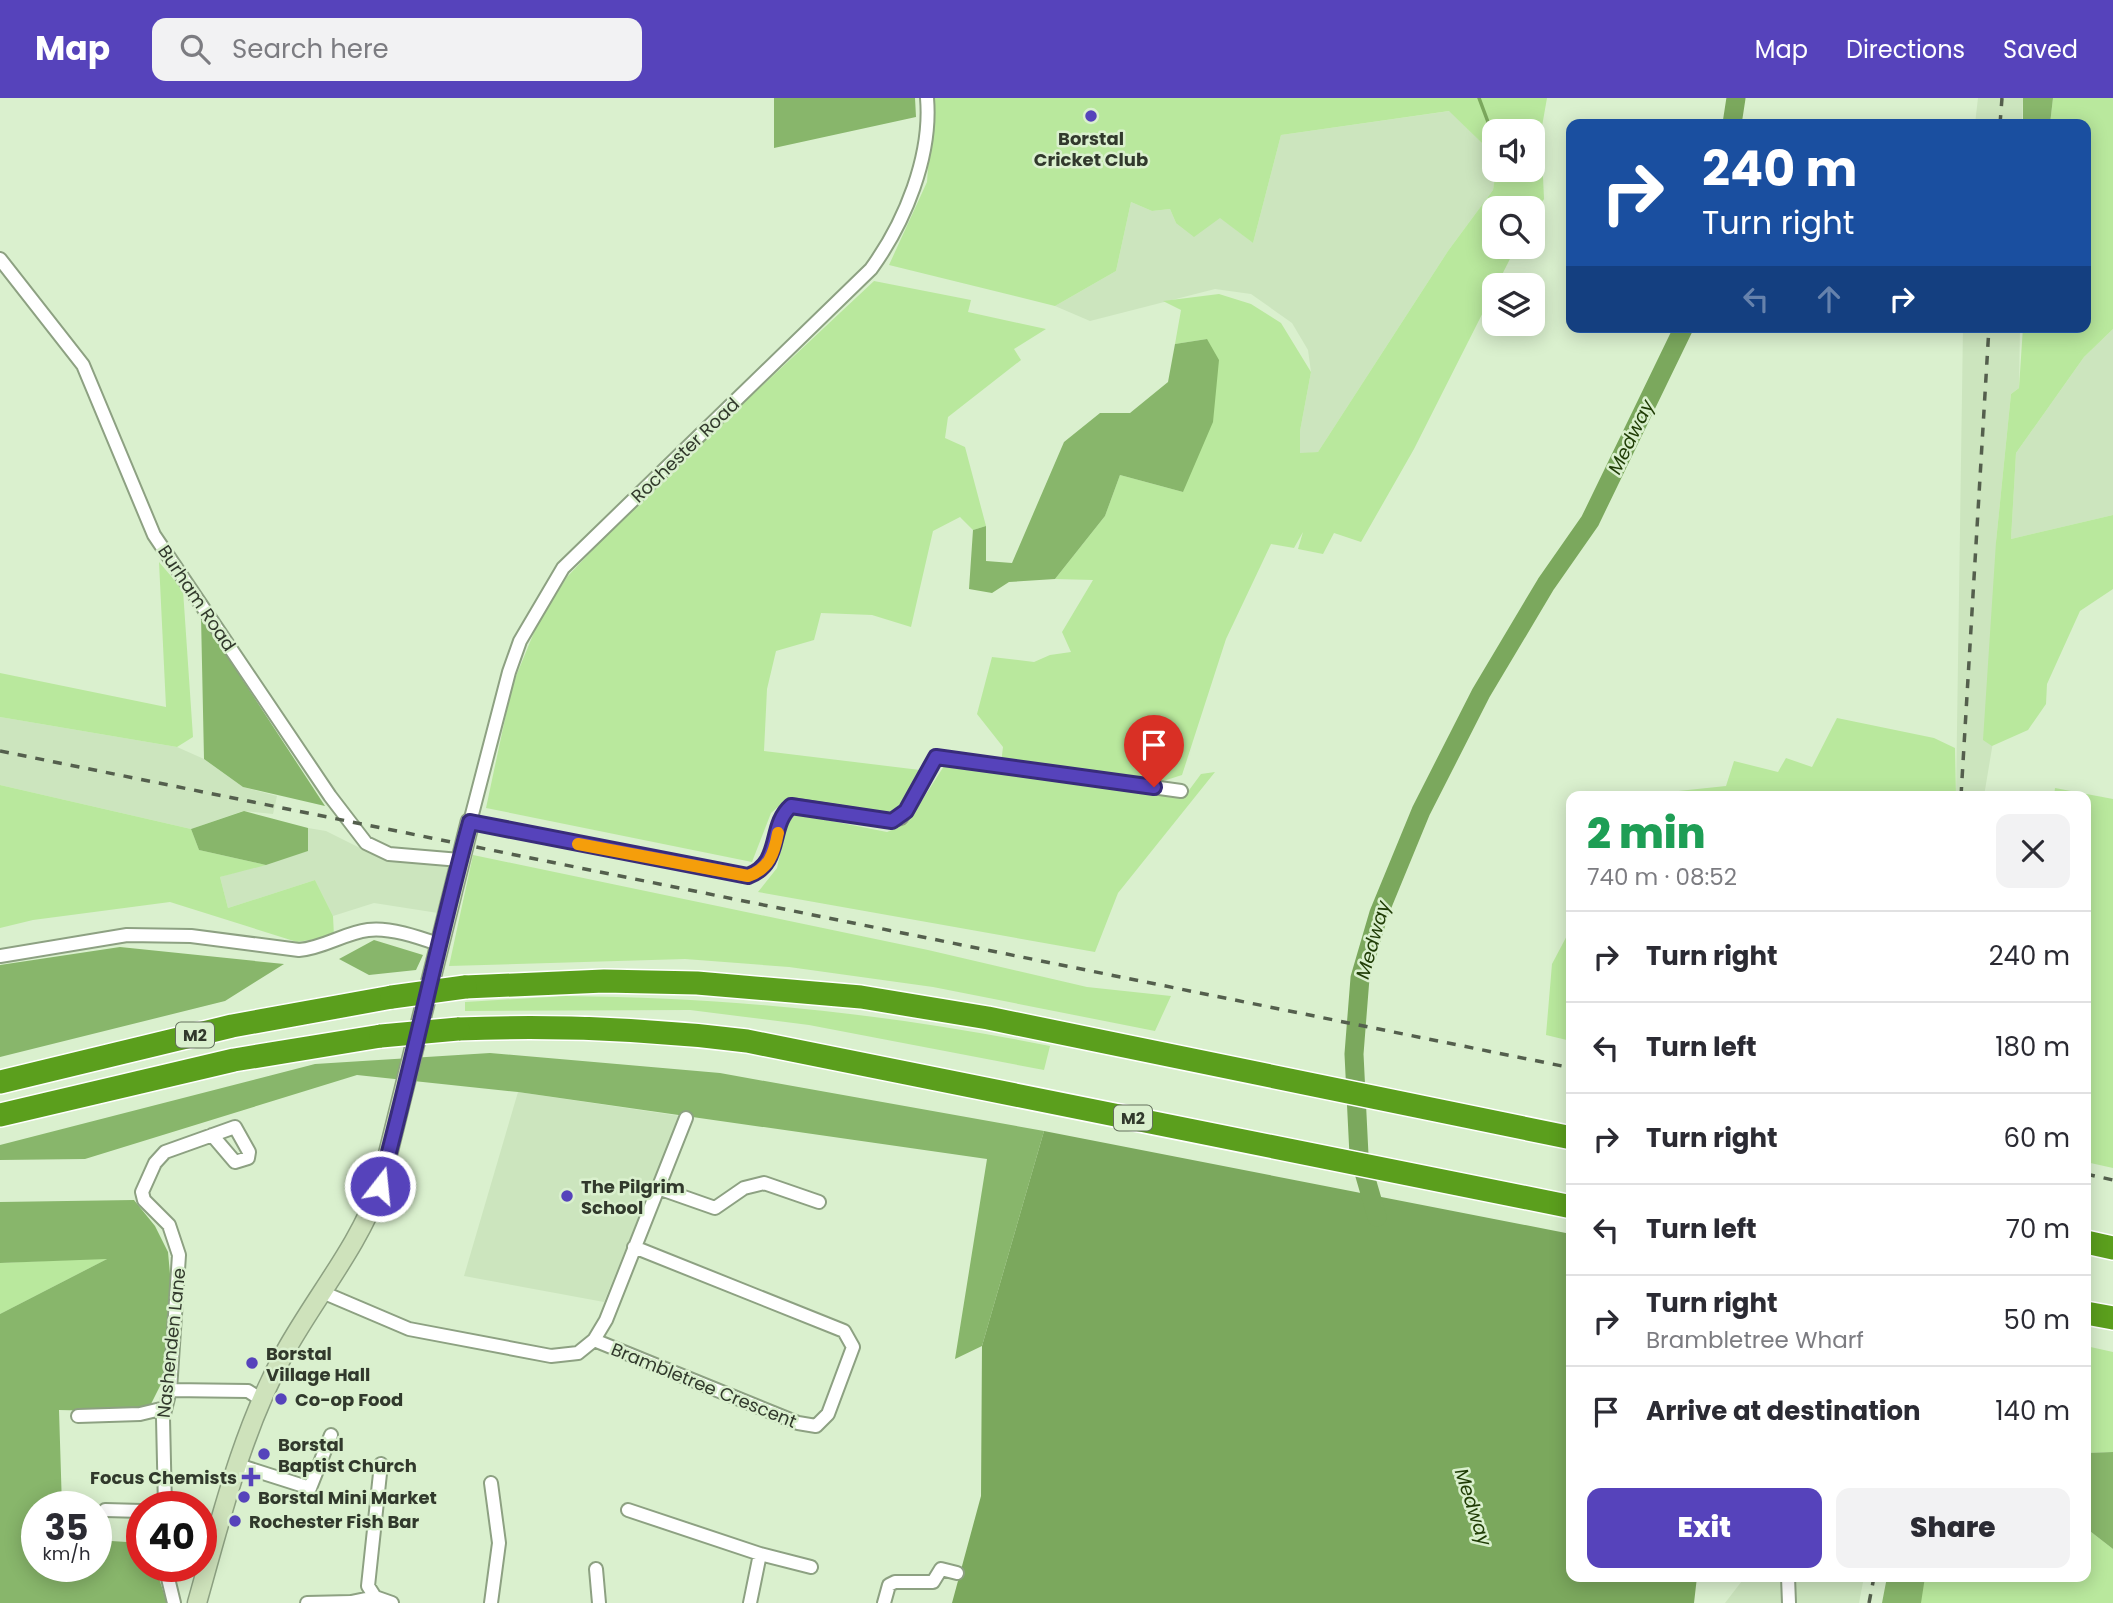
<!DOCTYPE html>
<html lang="en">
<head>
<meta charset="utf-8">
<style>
  :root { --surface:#fff; --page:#f2f2f3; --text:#2b2b33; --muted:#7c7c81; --line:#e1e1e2; --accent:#5643bb }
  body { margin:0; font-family:Poppins,sans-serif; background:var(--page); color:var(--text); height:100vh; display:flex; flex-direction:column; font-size:26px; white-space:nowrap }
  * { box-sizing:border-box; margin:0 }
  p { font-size:23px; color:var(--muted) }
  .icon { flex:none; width:38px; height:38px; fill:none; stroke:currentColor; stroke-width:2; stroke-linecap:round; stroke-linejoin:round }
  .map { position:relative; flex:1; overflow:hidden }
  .drawer { position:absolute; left:1566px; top:693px; width:525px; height:791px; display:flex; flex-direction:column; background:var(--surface); border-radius:14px; box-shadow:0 4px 18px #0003 }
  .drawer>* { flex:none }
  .guide { position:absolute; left:1566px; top:21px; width:525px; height:214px; border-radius:14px; box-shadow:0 4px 18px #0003; background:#1a4fa0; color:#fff; overflow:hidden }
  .tools { position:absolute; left:1482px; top:21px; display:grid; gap:14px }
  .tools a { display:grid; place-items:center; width:63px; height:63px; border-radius:14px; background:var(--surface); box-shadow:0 4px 18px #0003; font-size:35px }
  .speed { position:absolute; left:21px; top:1393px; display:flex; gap:14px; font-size:35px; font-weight:700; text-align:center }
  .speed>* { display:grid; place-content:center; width:91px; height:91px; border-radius:50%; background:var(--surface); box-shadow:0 4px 18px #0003; line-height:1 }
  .speed small { font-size:18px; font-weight:400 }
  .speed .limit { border:10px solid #d22; background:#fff; color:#111 }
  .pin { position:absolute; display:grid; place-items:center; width:60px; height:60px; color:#fff; margin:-72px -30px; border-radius:50% 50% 50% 0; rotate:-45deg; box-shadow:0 0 7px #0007 }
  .pin .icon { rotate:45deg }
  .me { position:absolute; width:77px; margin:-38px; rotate:16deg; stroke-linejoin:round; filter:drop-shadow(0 0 5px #0008) }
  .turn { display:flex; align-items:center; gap:24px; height:147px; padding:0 21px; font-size:32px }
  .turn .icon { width:91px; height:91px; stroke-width:2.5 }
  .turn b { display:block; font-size:49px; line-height:60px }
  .lanes { display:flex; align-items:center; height:66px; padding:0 21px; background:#0003; justify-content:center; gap:35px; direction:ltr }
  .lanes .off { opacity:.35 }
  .round { display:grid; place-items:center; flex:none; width:74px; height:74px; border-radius:14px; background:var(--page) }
  .headline { display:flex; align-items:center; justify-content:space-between; height:119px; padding:0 21px }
  h1 { font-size:42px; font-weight:800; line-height:52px; color:#1e9e55 }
  .action { display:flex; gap:14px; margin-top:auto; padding:14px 21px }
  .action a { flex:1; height:80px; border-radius:14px; background:var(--accent); color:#fff; font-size:28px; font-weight:800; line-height:80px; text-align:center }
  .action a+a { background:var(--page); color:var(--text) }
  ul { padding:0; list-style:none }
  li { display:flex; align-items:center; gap:21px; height:91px; padding:0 21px; border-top:2px solid var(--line) }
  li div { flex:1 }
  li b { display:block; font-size:26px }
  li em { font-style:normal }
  header { display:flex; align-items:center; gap:42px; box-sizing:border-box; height:98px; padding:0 35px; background:var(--accent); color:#fff }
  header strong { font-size:33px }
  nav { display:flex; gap:38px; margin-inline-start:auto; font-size:24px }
  .search { width:490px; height:63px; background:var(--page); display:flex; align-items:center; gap:18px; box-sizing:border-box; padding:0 24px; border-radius:14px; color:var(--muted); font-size:26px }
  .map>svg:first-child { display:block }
  .built { fill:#cce5be }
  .green { fill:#b9e89d }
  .forest { fill:#88b66b }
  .water { fill:#7ba85d }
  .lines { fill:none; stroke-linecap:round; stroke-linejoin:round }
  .stream { stroke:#7ba85d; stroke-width:3.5 }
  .river { stroke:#7ba85d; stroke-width:19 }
  .street-casing { stroke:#8da182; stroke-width:16 }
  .secondary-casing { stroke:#8da182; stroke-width:21 }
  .highway-casing { stroke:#fff; stroke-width:26 }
  .street { stroke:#fff; stroke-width:12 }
  .secondary { stroke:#cee2bb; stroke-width:18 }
  .highway { stroke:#5b9f1d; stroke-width:23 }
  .rail { stroke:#545f4d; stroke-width:3.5; stroke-dasharray:9 9; stroke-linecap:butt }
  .highway-bridge-casing { stroke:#fff; stroke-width:26; stroke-linecap:butt }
  .highway-bridge { stroke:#5b9f1d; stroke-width:23 }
  .route-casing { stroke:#382c7a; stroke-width:18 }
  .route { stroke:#5643bb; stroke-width:12 }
  .slow { stroke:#f59e0b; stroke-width:12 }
  .poi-dot { fill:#5643bb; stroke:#daf0ce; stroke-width:2.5 }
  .labels { text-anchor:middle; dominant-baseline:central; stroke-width:5; stroke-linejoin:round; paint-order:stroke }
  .shield { fill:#daf0ce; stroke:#64705d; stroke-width:2 }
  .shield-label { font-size:16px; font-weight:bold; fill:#31392c }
  .poi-label { font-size:18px; font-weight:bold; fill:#31392c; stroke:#daf0ce; text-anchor:start }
  .street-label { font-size:18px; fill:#31392c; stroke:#daf0ce }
  .water-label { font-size:19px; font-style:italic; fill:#1f3c05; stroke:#daf0ce }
</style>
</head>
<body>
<header>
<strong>Map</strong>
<div class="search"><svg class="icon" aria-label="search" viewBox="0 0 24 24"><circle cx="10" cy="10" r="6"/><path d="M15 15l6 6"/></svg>Search here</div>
<nav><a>Map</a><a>Directions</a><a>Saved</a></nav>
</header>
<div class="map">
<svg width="2113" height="1505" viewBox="0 0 2113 1505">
  <rect width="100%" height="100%" fill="#daf0ce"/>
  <path class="built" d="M1978,0H2023L2022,26H1975Z
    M1450,13L1485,48L1496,72L1493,92L1448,153L1318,354L1300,356V333L1311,274L1308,252L1292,225L1251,196L1215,191L1090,223L1055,208L1116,173L1131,104L1152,113L1170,111L1176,125L1220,119L1253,145L1281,37Z
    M1963,229H2020L2019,290L2011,296L1996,444L1997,620L1984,698H1956Z
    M2113,231V417L2011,441L2016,355L2084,259Z
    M0,619L177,649L204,661L243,689L277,698L273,716L243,713L191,731L0,687Z
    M308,730L326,733L378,759L450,769L438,815L374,805L333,818L315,782L228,810L220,779L307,753Z
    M518,994L680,1018L604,1204L464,1178Z
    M1745,1479H1864L1859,1505H1725Z"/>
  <path class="green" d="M933,0H1547L1541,34L1544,101L1533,118V110H1494V149H1516L1414,351L1361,444L1334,435L1323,456L1298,451L1303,434L1294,450L1271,446L1226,541L1182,677L1160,684L1001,665L1003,649L977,616L992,559L1034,564L1050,557L1071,554L1062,534L1093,482L1055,481L1105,418L1120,377L1183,394L1207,241L1175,246L1181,212L1163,203L1219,196L1251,206L1281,225L1311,274L1300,333V355L1318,354L1448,153L1493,92L1496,72H1533V33H1494V67L1485,48L1449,13L1281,37L1253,145L1220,120L1194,139L1176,125L1170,111L1152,113L1131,104L1116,173L1055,208L889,167L927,84Z
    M2053,0H2113V231L2084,259L2016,355L2011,441L2113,417V491L2080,513L2047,586L2046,606L2028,632L1992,648L1983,642L1996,444L2011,296L2019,290L2023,229H2086V26H2050Z
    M874,183L971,202L968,214L1046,231L1014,251L1021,262L948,319L945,340L965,349L986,428L973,432L960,419L933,433L911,529L872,517L821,515L814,542L776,553L767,591L764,653L920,672L901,714L892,717L787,701L771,715L752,764L486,710L512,588L537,527L567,479L635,407Z
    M159,464L183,492L193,639L177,649L0,619V575L166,609Z
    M1837,620L1934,640L1955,650L1956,698H1664L1669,694L1726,688L1734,663L1778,674L1786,660L1812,669Z
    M944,668L1184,699L1201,676L1215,674L1118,795L1095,854L758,794L777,770L787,725L796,716L887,734L907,726Z
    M0,687L191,731L199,752L266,767L220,779L228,810L315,782L333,818L334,838L297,844L170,804L33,822L0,830Z
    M2055,690L2113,701V1070L2086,1064V698H2054Z
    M473,757L928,852L1087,889L1171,898L1155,933L933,889L789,869L685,861L449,868Z
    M1571,830V943L1546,937L1552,866Z
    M566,898C733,900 885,915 1050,948L1044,972L809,927L690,912L465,913V904Z
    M109,1160L0,1216V1165Z
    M2086,1248L2113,1254V1354L2086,1355Z
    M2086,1430L2113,1451V1505H1920L1924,1479H2086Z"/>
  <path class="forest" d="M774,0H915L916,19L774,50Z
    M2023,0H2053L2050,26H2023Z
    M1207,241L1219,262L1213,324L1183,394L1120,377L1105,418L1055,481L1009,484L992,495L969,491L973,432L986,428V463L1012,465L1064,344L1100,315H1130L1168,284L1175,246Z
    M201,518L325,708L243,689L204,661Z
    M244,713L308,730V753L266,767L199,752L191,731Z
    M374,842L423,857L416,872L369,877L339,861Z
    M120,849L284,866L225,903L0,959V867Z
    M490,955L720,975L1044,1033L982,1248L955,1261L987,1061L518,994L357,977L85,1061L0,1062V1047L315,966Z
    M134,1102L155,1128L168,1154L172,1198L163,1282L147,1314L59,1312L62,1409H37V1468H96V1442L142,1445V1468H155L167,1505H0V1216L107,1161L0,1165V1104Z
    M2113,1354V1451L2086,1430V1355Z
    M1887,1479H1925L1921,1505H1882Z"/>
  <path class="water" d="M1044,1033L1571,1136L1572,1479H1697L1694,1505H952L981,1398L982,1248Z"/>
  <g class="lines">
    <path class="stream" d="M1479,0L1494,40"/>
    <path class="river" d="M1732,26L1736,0
      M1377,1119L1359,1057L1354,956L1360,880L1379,815L1421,713L1481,595L1546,486L1590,423L1684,229"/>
    <defs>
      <path id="street" d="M927,0C932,58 905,124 871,171L563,470L520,543L509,574L470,724L748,778C783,765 768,728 791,707L892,723L901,720L906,713L936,659L1181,693
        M0,161L83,267L154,437L330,698L366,745L389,756L460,762
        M0,858L127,837L191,838L299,852C324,850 344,835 368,832C389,829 418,839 438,846
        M658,1090L715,1110L744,1090L764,1085L819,1104
        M322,1194L409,1231L551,1258L578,1255L594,1242L606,1222L686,1020
        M594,1242L798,1325L816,1328L828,1316L853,1249L844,1233L634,1149
        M170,1292L248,1293L262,1302
        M78,1318L140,1316L165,1310
        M381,1366L368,1488L375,1499L392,1505
        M238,1367L310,1390L331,1337
        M165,1409L163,1320L170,1292L179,1157L169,1127L144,1102L142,1094L155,1065L165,1054L235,1029L249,1054L248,1060L235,1064L212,1037
        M105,1412L142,1413
        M628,1412L760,1456L811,1469
        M165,1468L174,1505
        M596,1471L599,1505
        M1788,1479L1789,1505
        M307,1505L351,1504L375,1499
        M491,1505L499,1445L491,1385
        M750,1505L760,1456
        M884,1505L889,1487L895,1484H933L941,1471L957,1475"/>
      <path id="secondary" d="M197,1505C221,1420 242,1332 285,1254C316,1198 358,1149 380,1088L470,724"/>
      <path id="highway" d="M465,889L604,883L697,885L861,899L988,920L1572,1040
        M458,931C555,927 650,931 747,943L1572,1109
        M0,984L232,928L392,899
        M0,1017L234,962L381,938
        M2086,1144L2113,1150
        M2086,1215L2113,1220"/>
    </defs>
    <use href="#street" class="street-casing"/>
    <use href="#secondary" class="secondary-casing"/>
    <use href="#highway" class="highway-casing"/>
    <use href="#street" class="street"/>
    <use href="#secondary" class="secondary"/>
    <use href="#highway" class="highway"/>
    <path class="rail" d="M2000,26L2002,0
      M0,653L1572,970
      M1961,698L1989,229
      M2086,1076L2113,1082
      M1869,1505L1874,1479"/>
    <defs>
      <path id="highway-bridge" d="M392,899L465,889
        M381,938L458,931"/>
    </defs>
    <use href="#highway-bridge" class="highway-bridge-casing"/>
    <use href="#highway-bridge" class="highway-bridge"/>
  </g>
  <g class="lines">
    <defs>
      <path id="route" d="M380,1088C413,968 437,845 470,724L748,778C783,765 768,728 791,708L892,723L906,713L936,659L1154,689"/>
    </defs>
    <use href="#route" class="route-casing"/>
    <use href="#route" class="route"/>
    <path class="slow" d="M578,746L748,778C769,771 774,756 778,735"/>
  </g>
  <g class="poi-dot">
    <circle cx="1091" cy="18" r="7"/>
    <circle cx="567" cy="1098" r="7"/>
    <circle cx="252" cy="1265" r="7"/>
    <circle cx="281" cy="1301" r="7"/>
    <circle cx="264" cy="1356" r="7"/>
    <path d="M247.5 1368.5h7v7h7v7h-7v7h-7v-7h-7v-7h7z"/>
    <circle cx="244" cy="1399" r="7"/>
    <circle cx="235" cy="1423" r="7"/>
  </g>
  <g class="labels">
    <g class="shield">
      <rect x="176" y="924.5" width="38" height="25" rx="5"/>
      <rect x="1114" y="1007.5" width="38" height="25" rx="5"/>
    </g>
    <g class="shield-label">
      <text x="195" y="937">M2</text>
      <text x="1133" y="1020">M2</text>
    </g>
    <g class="poi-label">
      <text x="1091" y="40" text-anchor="middle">Borstal<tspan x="1091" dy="21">Cricket Club</tspan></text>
      <text x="581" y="1088">The Pilgrim<tspan x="581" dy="21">School</tspan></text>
      <text x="266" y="1255">Borstal<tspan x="266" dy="21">Village Hall</tspan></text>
      <text x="295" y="1301">Co-op Food</text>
      <text x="278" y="1346">Borstal<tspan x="278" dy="21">Baptist Church</tspan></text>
      <text x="237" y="1379" text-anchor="end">Focus Chemists</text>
      <text x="258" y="1399">Borstal Mini Market</text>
      <text x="249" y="1423">Rochester Fish Bar</text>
    </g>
    <g class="street-label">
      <text transform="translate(685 352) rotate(-44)">Rochester Road</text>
      <text transform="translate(197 500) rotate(56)">Burham Road</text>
      <text transform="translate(171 1245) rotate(-84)">Nashenden Lane</text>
      <text transform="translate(704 1287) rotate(22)">Brambletree Crescent</text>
    </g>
    <g class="water-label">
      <text transform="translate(1631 339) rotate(-64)">Medway</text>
      <text transform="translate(1373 842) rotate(-74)">Medway</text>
      <text transform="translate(1473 1409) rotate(72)">Medway</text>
    </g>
  </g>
</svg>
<div class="tools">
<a><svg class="icon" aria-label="sound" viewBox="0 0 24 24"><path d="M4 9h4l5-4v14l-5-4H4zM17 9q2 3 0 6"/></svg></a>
<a><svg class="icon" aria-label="search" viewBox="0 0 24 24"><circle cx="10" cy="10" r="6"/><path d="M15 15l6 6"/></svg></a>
<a><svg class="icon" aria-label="layers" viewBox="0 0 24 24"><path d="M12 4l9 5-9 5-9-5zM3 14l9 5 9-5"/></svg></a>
</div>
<div class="speed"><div>35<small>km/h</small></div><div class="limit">40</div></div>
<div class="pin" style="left:1154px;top:689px;background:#d93025"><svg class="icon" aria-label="arrive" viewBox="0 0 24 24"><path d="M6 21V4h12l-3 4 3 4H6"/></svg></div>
<svg class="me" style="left:380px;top:1088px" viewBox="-20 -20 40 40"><circle r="17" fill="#5643bb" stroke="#fff" stroke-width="3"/><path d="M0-11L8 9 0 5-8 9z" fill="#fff"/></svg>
<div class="guide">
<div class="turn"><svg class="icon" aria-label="right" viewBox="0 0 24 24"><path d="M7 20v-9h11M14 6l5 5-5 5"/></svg><div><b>240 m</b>Turn right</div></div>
<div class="lanes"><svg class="icon off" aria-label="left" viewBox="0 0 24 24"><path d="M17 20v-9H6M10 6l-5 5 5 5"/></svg><svg class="icon off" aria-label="ahead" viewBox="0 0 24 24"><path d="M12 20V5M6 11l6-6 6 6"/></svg><svg class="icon" aria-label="right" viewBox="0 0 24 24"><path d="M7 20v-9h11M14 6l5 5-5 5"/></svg></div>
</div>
<section class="drawer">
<div class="headline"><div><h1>2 min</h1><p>740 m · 08:52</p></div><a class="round"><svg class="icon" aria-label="close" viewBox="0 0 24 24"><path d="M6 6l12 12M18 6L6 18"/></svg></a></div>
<ul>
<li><svg class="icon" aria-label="right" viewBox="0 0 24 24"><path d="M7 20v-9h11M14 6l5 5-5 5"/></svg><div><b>Turn right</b></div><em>240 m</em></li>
<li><svg class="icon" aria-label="left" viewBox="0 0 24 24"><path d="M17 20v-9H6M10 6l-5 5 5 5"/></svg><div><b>Turn left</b></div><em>180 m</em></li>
<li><svg class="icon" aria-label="right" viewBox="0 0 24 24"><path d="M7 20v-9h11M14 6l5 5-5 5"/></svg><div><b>Turn right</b></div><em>60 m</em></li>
<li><svg class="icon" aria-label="left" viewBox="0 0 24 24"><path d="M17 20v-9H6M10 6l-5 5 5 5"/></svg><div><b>Turn left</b></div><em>70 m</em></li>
<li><svg class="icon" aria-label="right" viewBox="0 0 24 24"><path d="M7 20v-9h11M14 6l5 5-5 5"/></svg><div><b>Turn right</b><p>Brambletree Wharf</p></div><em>50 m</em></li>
<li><svg class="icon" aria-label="arrive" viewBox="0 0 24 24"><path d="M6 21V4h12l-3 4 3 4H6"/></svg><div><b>Arrive at destination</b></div><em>140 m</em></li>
</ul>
<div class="action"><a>Exit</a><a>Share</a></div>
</section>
</div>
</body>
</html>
